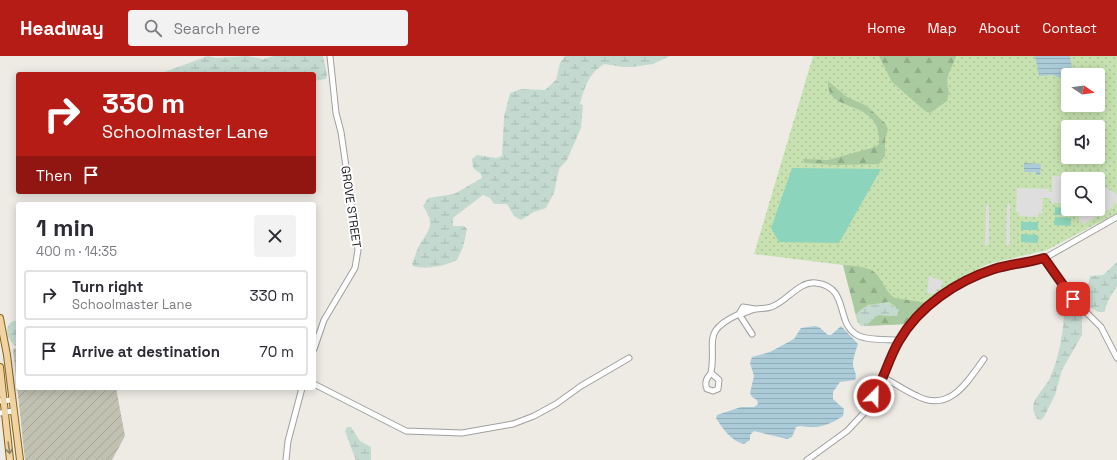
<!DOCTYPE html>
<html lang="en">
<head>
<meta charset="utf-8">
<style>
  :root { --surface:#fff; --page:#f2f2f3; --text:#2b2b33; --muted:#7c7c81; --line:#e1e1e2; --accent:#b61c16 }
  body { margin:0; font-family:"Space Grotesk",sans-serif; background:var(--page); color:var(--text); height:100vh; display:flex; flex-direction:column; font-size:15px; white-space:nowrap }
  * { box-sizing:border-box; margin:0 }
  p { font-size:13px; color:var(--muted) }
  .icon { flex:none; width:22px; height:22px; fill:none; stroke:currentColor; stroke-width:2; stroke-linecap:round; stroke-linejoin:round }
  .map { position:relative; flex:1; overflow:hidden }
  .details { position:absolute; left:16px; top:146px; width:300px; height:188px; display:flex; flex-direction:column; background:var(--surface); border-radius:4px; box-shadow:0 2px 10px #0003 }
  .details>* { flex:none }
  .hud { position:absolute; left:16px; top:16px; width:300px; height:122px; border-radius:4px; box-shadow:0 2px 10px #0003; background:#b61c16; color:#fff; overflow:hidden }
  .needle { width:26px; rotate:103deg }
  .fabs { position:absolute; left:1061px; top:12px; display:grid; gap:8px }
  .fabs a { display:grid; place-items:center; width:44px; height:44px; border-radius:4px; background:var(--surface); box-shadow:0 2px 10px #0003; font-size:20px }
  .pin { position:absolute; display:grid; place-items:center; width:34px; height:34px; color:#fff; margin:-17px; border-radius:8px; box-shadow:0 2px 6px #0006 }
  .me { position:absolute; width:44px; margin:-22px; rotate:23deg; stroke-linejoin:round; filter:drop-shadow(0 0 3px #0008) }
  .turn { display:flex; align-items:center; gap:14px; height:84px; padding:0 20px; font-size:18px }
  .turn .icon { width:52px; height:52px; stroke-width:2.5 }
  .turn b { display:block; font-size:28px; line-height:34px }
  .then { display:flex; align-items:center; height:38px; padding:0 20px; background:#0003; gap:8px; font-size:15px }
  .round { display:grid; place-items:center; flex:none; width:42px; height:42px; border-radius:4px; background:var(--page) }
  .headline { display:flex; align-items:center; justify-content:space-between; height:68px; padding:0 20px }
  h1 { font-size:24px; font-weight:800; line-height:30px }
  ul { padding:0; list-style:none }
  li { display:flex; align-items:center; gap:12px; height:50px; margin:0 8px 6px; padding:0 12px; border:2px solid var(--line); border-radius:4px }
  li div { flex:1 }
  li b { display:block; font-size:15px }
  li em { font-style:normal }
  header { display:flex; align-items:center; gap:24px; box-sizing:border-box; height:56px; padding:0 20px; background:var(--accent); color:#fff }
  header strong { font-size:19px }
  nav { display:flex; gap:22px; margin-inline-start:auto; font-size:14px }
  .search { width:280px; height:36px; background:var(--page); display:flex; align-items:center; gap:10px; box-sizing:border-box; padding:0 14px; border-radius:4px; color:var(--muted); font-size:15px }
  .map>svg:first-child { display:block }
  .construction { fill:url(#construction-furrows) }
  .grass { fill:url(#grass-dots); fill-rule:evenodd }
  .forest { fill:url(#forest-firs) }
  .wetland { fill:url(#wetland-marsh) }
  .pitch { fill:#8cd4bb }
  .parking { fill:#dedede }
  .water { fill:url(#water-rules) }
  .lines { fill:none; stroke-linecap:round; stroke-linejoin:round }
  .minor-casing { stroke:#9f9f9f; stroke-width:7 }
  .major-casing { stroke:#876410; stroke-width:8 }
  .minor { stroke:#fff; stroke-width:5 }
  .major { stroke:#f1d4a6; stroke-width:6 }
  .oneway { stroke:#928269 }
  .route-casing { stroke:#76120e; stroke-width:10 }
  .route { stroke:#b61c16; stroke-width:7 }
  .labels { text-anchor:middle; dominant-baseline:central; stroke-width:4; stroke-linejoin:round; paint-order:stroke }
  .street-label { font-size:12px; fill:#1e1e1e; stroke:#fff }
</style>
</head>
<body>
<header>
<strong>Headway</strong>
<div class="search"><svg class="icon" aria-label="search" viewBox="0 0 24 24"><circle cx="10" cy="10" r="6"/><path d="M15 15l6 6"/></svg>Search here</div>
<nav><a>Home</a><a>Map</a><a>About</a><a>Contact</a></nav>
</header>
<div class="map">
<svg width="1117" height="404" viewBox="0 0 1117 404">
  <defs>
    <pattern id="construction-furrows" width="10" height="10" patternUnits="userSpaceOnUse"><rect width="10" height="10" fill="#c1c1b2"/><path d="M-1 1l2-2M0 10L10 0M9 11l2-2" fill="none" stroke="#a5a599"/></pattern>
    <pattern id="grass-dots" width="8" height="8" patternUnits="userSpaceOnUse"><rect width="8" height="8" fill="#c7e2b0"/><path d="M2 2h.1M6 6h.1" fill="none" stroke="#aac197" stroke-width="1.8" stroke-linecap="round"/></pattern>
    <pattern id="forest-firs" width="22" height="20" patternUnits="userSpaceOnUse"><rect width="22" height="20" fill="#a9c99e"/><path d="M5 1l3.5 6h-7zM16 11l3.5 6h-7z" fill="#91ac88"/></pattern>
    <pattern id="wetland-marsh" width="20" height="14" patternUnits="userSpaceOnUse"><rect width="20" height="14" fill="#c4dad1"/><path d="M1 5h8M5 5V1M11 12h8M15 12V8" fill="none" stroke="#a8bbb3"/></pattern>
    <pattern id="water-rules" width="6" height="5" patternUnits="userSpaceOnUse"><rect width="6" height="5" fill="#aacbd7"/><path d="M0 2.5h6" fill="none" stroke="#92aeb8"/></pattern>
  </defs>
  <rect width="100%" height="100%" fill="#eeebe5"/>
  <path class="construction" d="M18,292V332H116L125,380L112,404H25L13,293Z"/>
  <path class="grass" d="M813,0H1117V157L1047,194L988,208L962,221L938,237L907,268L861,270L857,265L843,209L754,198ZM1068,19H1098V49H1068ZM1068,71H1098V101H1068ZM1068,123H1098V153H1068Z"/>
  <path class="forest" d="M879,0H956C951,16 944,19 949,36L947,45L930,57L925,55L892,26Z
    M828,25L847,41L867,50L885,67L888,73L885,84V100L879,108L836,109L804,107L803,103L828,104L875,91L879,88C882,40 825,60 828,25Z
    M843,209C852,210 862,210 871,214C882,219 884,236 895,242L927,247L907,268L865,270L878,259L893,260L896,251L889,246L867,249L856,259Z"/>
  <path class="wetland" d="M208,0L216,2L247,0L263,3L274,0H323L327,18L326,23L314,25V18H159Z
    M565,0H670L653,8L633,11H623L604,8C589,17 584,32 580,48L583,49L581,72L567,104L559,113L554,137L546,152L534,156L521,164L514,160L507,148H494L490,142L483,139L453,162V170H464L467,173L463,191L457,204C446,210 425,214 413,210L412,207C415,202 416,195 419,190C429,173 436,169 423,150L428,142L454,138L482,122L481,118L473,112L472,103L477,99L496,102L502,100L504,61L510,37L521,33L545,34L556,24L560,7Z
    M1117,206V230L1109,243L1104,256H1098L1083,247L1080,237L1088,229L1090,220L1103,219Z
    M887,246L899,254L897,260L878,259L865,270H861L856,259C864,247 876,250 887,246Z
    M1068,249L1078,253L1082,260V279L1062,314L1055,339L1044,361L1041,364L1037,363C1035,359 1033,355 1033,351C1034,341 1044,333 1049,324C1059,302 1064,275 1064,251Z
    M13,265H18V291C8,287 2,271 13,265Z
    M347,371H351L360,385L371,391V404H356L355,402L345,375Z"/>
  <path class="pitch" d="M792,112L881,113L839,187L779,186L771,172Z
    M1055,151L1072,153V159H1055Z
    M1055,161L1071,162V170L1054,169Z
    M1021,166H1038V174H1021Z
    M1021,178L1038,179V187L1021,186Z"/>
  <path class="parking" d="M1052,120H1087L1091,123H1068V147H1051V142H1039L1043,143L1042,157H1039L1038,161L1019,160V156H1016L1017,132L1049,133V136H1052Z
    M1098,127L1117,138V148L1113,147V151L1084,168L1082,165L1079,167V153H1098V145L1101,143L1105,145L1103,141L1098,143Z
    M1010,147V188L1006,190L1007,149Z
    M989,148V188L985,190L986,150Z
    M929,220L943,225L940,234L936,233L935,238L927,237Z"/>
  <path class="water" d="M1035,0H1070L1072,12L1077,19H1068V25L1053,19L1039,20Z
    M1024,107L1041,108L1040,119H1036V116H1024Z
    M815,270L819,271L828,279H831L841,270L858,288C856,294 854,299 853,306C852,313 858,317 855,324L840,326L833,336V343L844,353L843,360C833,367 821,372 809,371C804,371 801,369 796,371L792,381L787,383L754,375L750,379V384L744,388C731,385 723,373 716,362L717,359L741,351H754L758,348L757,344L752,341L750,337L754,320L750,307L752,301L770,296L794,283L801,272Z"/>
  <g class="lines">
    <defs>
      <path id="minor" d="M1045,202L1073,243L1101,271L1117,302
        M755,253L743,251L739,258C745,258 749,254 756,253C761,252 766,253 771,251C787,246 798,225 816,227C850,231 835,267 857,279C868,285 887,283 899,284
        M314,293L324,264L355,212L358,194L341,76L336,57L330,0
        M711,317C707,322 704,326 707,333L713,335L718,333L719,324L711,317C717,286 700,276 739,258L752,278
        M882,321C895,327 905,335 917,340C950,357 967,326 984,303
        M314,328L406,375L462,377L513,368L534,360L556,348L581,330L629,302
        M0,345L12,344
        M0,357L13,355
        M286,404L288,385L302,332
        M807,404L847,375L864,357L877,335L899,284L905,275L934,245L954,231L983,217L1045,202L1117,161"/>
      <path id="major" d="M0,262L7,299L20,404
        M0,311L10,404"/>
    </defs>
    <use href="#minor" class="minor-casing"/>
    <use href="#major" class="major-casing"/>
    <use href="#minor" class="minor"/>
    <use href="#major" class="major"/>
  </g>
  <defs><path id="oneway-shaft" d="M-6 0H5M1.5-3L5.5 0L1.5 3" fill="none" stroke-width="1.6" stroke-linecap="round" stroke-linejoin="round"/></defs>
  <use class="oneway" href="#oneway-shaft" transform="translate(9 392) rotate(82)"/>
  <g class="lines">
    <defs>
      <path id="route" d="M874,340C884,322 889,302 899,285C919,250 957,225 994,213C1010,208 1028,207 1044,202L1073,243"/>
    </defs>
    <use href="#route" class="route-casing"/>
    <use href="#route" class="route"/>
  </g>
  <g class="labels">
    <g class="street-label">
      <text transform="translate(351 151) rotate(82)">GROVE STREET</text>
    </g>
  </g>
</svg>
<div class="fabs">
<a><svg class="needle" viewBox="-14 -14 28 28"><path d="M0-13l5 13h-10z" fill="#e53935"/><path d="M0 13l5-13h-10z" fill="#7c7c81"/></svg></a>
<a><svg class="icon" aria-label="sound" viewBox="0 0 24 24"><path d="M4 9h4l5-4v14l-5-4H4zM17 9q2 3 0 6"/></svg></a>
<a><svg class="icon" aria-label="search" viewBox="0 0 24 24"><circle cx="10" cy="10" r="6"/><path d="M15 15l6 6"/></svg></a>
</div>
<div class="pin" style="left:1073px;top:243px;background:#d93025"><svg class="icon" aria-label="arrive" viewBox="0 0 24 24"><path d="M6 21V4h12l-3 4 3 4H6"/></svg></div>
<svg class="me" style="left:874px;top:340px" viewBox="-20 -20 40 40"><circle r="17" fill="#b61c16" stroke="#fff" stroke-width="3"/><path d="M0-11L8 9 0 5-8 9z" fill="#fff"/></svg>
<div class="hud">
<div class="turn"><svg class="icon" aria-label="right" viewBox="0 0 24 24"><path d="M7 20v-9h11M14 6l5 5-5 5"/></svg><div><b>330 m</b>Schoolmaster Lane</div></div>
<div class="then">Then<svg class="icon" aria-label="arrive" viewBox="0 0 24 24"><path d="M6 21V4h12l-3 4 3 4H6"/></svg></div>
</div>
<section class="details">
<div class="headline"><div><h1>1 min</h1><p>400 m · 14:35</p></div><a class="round"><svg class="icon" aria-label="close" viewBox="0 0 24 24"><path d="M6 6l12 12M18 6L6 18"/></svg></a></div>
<ul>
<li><svg class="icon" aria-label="right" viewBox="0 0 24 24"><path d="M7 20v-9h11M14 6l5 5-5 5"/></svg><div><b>Turn right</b><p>Schoolmaster Lane</p></div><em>330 m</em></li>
<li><svg class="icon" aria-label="arrive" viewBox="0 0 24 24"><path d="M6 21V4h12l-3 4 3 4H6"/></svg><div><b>Arrive at destination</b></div><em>70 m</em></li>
</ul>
</section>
</div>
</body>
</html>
